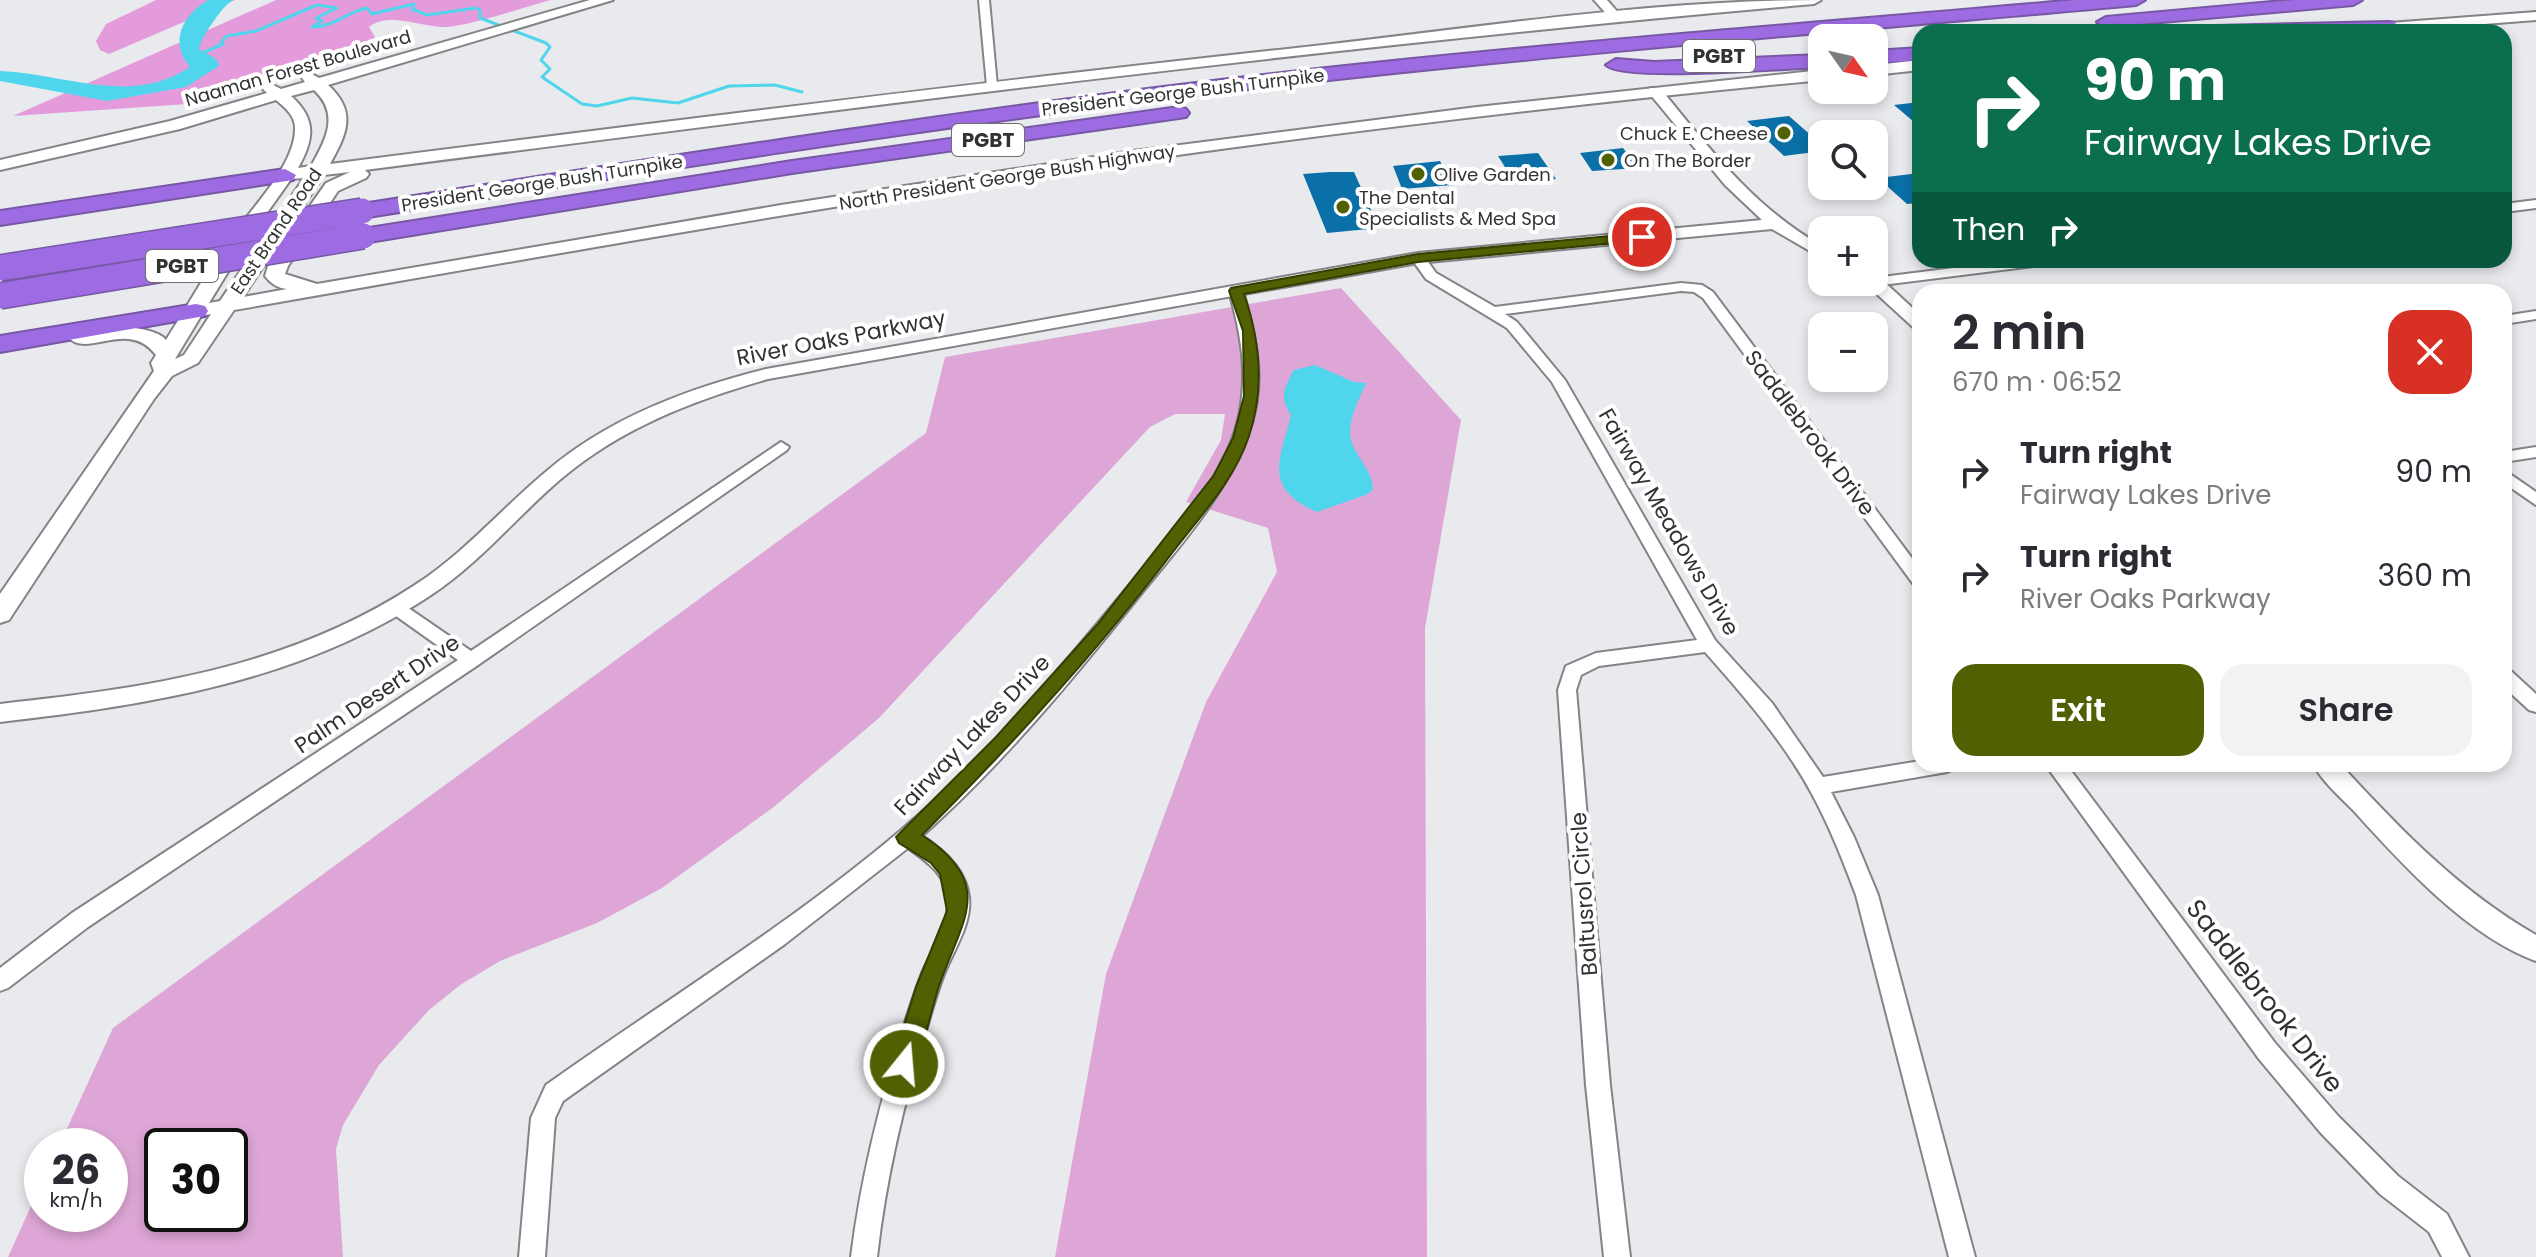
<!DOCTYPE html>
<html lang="en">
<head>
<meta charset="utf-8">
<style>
  :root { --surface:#fff; --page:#f2f2f3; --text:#2b2b33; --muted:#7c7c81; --accent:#506002 }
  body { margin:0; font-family:Poppins,sans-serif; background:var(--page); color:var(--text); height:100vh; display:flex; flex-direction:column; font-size:30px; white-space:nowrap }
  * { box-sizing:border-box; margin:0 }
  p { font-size:26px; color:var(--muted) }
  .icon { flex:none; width:44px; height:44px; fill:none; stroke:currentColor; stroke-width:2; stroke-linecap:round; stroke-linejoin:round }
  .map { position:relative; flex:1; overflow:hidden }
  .side { position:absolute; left:1912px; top:284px; width:600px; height:488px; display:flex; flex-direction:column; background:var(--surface); border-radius:24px; box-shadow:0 4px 12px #0003 }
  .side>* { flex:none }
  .guide { position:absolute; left:1912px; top:24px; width:600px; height:244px; border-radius:24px; box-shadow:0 4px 12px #0003; background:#0b6e4f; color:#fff; overflow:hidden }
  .needle { width:52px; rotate:124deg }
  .controls { position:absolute; left:1808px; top:24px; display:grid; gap:16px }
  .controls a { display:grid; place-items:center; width:80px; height:80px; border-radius:16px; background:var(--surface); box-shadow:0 4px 12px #0003; font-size:40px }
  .speed { position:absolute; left:24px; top:1128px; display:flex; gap:16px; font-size:40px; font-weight:700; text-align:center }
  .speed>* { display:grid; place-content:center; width:104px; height:104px; border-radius:50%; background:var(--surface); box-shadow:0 4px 12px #0003; line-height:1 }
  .speed small { font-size:20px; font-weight:400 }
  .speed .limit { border:4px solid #111; border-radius:12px; background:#fff; color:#111 }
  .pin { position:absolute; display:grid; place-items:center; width:68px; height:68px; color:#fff; margin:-34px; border:4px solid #fff; border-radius:50%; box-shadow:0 2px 8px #0007 }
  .me { position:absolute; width:88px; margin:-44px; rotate:17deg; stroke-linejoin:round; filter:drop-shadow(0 0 6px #0008) }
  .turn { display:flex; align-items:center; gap:28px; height:168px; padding:0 40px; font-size:36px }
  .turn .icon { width:104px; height:104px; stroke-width:2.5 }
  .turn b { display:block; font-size:56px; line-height:68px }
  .then { display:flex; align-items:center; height:76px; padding:0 40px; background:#0003; gap:16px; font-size:30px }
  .round { display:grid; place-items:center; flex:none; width:84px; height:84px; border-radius:24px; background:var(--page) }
  .head { display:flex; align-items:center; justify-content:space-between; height:136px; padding:0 40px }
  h1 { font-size:48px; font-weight:600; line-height:60px }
  .button { display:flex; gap:16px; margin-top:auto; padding:16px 40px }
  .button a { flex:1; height:92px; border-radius:24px; background:var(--accent); color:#fff; font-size:32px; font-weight:600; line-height:92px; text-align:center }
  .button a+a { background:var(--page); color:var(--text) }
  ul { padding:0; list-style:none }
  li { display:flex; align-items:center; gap:24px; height:104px; padding:0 40px }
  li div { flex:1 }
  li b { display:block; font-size:30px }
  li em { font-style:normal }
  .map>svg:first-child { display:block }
  .green { fill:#dea6d6; fill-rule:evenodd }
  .forest { fill:#e49bdb }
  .water { fill:#4fd5ec }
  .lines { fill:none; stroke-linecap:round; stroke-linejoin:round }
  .stream { stroke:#4fd5ec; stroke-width:3 }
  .building { fill:#0a70a7 }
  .minor-casing { stroke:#838487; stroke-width:4 }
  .tertiary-casing { stroke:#838487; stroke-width:4 }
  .secondary-casing { stroke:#838487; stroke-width:4 }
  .motorway-casing { stroke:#7858a5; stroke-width:4 }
  .minor { fill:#fff; fill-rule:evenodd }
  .tertiary { fill:#fff; fill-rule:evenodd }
  .secondary { fill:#fff; fill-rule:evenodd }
  .motorway { fill:#9d6ce2; fill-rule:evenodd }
  .motorway-bridge-casing { stroke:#7858a5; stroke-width:28; stroke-linecap:butt }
  .motorway-bridge { stroke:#9d6ce2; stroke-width:25 }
  .route { fill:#506002; stroke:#343e01; stroke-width:2 }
  .poi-dot { fill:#506002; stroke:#fff; stroke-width:3 }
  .labels { text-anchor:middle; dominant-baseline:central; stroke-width:8; stroke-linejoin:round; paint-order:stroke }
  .far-street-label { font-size:18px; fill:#323233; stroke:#fff }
  .far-poi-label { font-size:18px; fill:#323233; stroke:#fff; text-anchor:start }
  .shield { fill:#fff; stroke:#707070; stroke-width:2 }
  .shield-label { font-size:20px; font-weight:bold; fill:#323233 }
  .street-label { font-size:22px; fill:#323233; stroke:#fff }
  .near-street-label { font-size:26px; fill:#323233; stroke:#fff }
</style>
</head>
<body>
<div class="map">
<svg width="2536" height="1257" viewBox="0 0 2536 1257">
  <rect width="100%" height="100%" fill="#e8eaed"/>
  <path class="green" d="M1341,288L1461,420L1425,628L1427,1257H1055L1106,974L1206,702L1277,572L1268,528L1186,502L1221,440L1225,414H1175L1150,427L879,718L775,806L662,888L597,923L500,961L460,985L429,1010L379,1065L343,1125L336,1149L343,1257H8L42,1182V1214H110V1146H59L113,1028L926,433L945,357ZM162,1146H230V1214H162Z"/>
  <path class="forest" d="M156,0H235L109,54L100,50L96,41L106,24Z
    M276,0H551C527,6 461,29 441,27C419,26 388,12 369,27L375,37C354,51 329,44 311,65L188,104L13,116Z"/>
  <path class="water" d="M208,0H233C223,5 200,39 199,49L216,59L219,66L186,87L107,101L0,81V71C64,73 130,107 190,67C169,43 182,15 208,0Z
    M1315,365L1354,382L1366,383C1359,400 1345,424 1352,443C1358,459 1372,471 1373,489L1368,494L1317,512C1263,488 1279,462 1291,415C1279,397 1284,388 1294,370Z"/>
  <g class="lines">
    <path class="stream" d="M200,54L223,44L221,42L227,36L256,31L317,5L337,8L316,18L322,21L312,27C335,27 346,12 367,8L372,14L414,4L412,9L427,15L476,8L480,10V18L546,43L550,47L541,60L550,69L542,77L582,104L597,106L632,98L678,103L729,86L775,85L802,92"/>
  </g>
  <path class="building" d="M1920,102V127L1894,105Z
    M1789,116L1822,145V151L1784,156L1747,121Z
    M1623,148L1638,168L1592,171L1580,153Z
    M1538,153L1556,179L1515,183L1498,156Z
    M1440,161L1452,185L1402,189L1393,166Z
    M1330,172H1354L1379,228L1327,233L1303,174Z
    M1920,173V203L1907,204L1878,178Z"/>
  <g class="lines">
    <defs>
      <path id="minor" d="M979,0H989L997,86L992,89L987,86Z
        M2536,200V208L2504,212V204Z
        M1418,254L1423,255L1436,273L1495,307L1681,283L1702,285L1713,292L1920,569V587L1914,585L1703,298L1694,292L1681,291L1505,314L1517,322L1565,380L1715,640L1772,703L1823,777L1920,761V764H1957L1954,769L1947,772L1831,792L1854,837L1878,895L1975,1257H1949L1856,895C1843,861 1830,827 1812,794C1784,742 1744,696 1705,652L1599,666L1581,675L1576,690L1610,1085L1630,1257H1604L1586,1085L1558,690L1566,666L1596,653L1697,640L1552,382L1507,328L1426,279L1411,258Z
        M2017,260H2056L2049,264L1874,286L1867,282H1874V278Z
        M1236,287L1243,291C1255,334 1266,378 1252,422C1232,488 1184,541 1141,594C1073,679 1004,763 922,836C944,850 966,869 969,897C972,923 955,948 945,972C938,989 933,1007 928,1024C904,1101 886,1177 877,1257H851C861,1176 881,1097 906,1019C911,1004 916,988 922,973C932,950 949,925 948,899C947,875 926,861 908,848L785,944L563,1101L555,1118L545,1257H519L531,1118L546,1085C664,1001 789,925 900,831C987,757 1059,670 1131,583C1171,534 1225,480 1239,416C1248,372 1241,334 1229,291Z
        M2536,311V319L2504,324V316Z
        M781,442L789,447L787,450L478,665L88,927L8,988L0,991V968L72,913L458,660L389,611L386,607L389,603H401L471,651Z
        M2536,447V457L2504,462V452Z
        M2504,470L2536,492V505L2504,483Z
        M2504,669L2511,671L2536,694V712L2529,710L2504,687Z
        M2045,764H2066L2275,1043L2338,1116L2398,1176L2447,1214L2469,1257H2442L2429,1232L2380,1194L2320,1132L2259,1059Z"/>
      <path id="tertiary" d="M1594,0H1607L1622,17L1612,20Z
        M1650,88H1660C1708,147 1754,208 1822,246V258L1772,229L1418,263L768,379C694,400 621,428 562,478C517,516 481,562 431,595C302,681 151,705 0,722V704C148,688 288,668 415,585C466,552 502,508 548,470C609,418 689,388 766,369L1418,253L1762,220L1725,185L1650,94Z
        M1874,277L1880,278L1920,315V329L1914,328L1868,286L1866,282H1874Z
        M2313,764H2340C2399,828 2459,891 2536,935V961C2467,936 2401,863 2353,810C2339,796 2322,781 2313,764Z"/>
      <path id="secondary" d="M590,0H613L328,85C358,112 346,135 330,164C652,123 973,83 1296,48C1470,29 1646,0 1821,0L1814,4C1330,46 847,108 365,170L369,174L366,178L338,191L288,266L285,274L317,284L781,205L1133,151L1477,107L1822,70V80C1552,106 1282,138 1013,179C753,218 493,265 234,310L198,363L172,376L154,399L9,620L0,623V594L154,371L151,363L156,355C128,318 87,359 68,337C81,322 153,323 166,340C187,307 206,272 229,240C249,211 294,167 295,130C296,117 286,108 276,100L180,129L0,170V160L170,121L267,93L263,89L265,86L271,84L281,89L305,82L302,78L304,75L310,73L319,78ZM314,90C340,114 326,140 311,166L298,168C314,140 317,119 291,96ZM350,172L326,183L268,266L265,276C271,284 278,288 287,289L243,297L324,175ZM304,178L220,301L209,303L245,244L291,179ZM211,314L184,355L175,359L201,316Z
        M2536,12V20L2382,32H2316L2323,28Z
        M1920,60V70L1874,75V65Z"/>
      <path id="motorway" d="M2076,0H2145L2136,5C1826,33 1515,57 1206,94C924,128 643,173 362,218L351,211L362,204C642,161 922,116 1204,82C1494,47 1785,26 2076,0Z
        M2294,0H2362L2353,5L2106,27L2097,22L2106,17Z
        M2389,22L2395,23L2398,27L2395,31H2206L2215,26Z
        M1920,48V60L1874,63V51Z
        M1822,55V67C1790,68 1622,82 1606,65L1616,59L1654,62Z
        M1179,107L1186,109L1189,113L1186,117L792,173L363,243L355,241L352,236L355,231L363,229L792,161Z
        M285,169L296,175L293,180L0,225V211Z
        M196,304L205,306L208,311L205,316L0,352V336Z"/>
    </defs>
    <use href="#minor" class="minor-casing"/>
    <use href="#tertiary" class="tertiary-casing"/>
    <use href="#secondary" class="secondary-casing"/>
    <use href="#motorway" class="motorway-casing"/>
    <use href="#minor" class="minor"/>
    <use href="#tertiary" class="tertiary"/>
    <use href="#secondary" class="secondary"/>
    <use href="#motorway" class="motorway"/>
    <defs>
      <path id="motorway-bridge" d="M0,268L362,211
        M0,296L363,236"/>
    </defs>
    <use href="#motorway-bridge" class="motorway-bridge-casing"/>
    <use href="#motorway-bridge" class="motorway-bridge"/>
  </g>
  <path class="route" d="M1642,233L1646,234V240L1418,262L1244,294C1260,340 1265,388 1249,436C1235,479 1203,513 1176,548C1098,651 1013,744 922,835C999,885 960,922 938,989C930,1016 924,1045 913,1071L904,1075L896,1071L892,1064L916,987L947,911L940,874L931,863L899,843L896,837L996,737L1097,625L1214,475L1233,438L1244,396L1243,331L1229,291L1231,288L1418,254Z"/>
  <g class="poi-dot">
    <circle cx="1784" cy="133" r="8"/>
    <circle cx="1608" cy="160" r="8"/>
    <circle cx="1418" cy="174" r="8"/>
    <circle cx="1343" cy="207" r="8"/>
  </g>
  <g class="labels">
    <g class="far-street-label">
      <text transform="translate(298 68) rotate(-16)">Naaman Forest Boulevard</text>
      <text transform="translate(1183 92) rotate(-7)">President George Bush Turnpike</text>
      <text transform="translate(1007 177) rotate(-9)">North President George Bush Highway</text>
      <text transform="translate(542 183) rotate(-9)">President George Bush Turnpike</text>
      <text transform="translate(276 231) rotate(-56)">East Brand Road</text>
    </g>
    <g class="far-poi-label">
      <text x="1768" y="133" text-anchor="end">Chuck E. Cheese</text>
      <text x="1624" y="160">On The Border</text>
      <text x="1434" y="174">Olive Garden</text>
      <text x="1359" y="197">The Dental<tspan x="1359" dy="21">Specialists &amp; Med Spa</tspan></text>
    </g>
    <g class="shield">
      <rect x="1683" y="40" width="72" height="32" rx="6"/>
      <rect x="952" y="124" width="72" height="32" rx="6"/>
      <rect x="146" y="250" width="72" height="32" rx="6"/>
    </g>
    <g class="shield-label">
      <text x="1719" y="56">PGBT</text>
      <text x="988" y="140">PGBT</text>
      <text x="182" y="266">PGBT</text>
    </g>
    <g class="street-label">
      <text transform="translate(841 338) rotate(-11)">River Oaks Parkway</text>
      <text transform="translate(1810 433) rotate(53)">Saddlebrook Drive</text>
      <text transform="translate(1669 522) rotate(60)">Fairway Meadows Drive</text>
      <text transform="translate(377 694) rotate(-34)">Palm Desert Drive</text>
      <text transform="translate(972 735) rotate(-46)">Fairway Lakes Drive</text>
      <text transform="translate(1584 894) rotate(-94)">Baltusrol Circle</text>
    </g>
    <g class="near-street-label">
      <text transform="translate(2265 996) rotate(52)">Saddlebrook Drive</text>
    </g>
  </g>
</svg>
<div class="controls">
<a><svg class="needle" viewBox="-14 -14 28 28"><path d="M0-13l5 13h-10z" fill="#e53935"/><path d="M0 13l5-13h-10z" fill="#7c7c81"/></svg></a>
<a><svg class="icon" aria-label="search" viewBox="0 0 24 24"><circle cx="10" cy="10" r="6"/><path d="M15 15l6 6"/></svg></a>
<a>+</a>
<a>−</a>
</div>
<div class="speed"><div>26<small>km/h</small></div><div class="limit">30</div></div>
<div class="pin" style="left:1642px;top:237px;background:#d93025"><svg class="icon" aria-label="arrive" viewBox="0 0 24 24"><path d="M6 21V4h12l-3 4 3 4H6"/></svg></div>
<svg class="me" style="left:904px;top:1064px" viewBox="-20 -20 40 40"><circle r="17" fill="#506002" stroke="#fff" stroke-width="3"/><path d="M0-11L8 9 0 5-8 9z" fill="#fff"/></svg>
<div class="guide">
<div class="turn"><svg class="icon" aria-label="right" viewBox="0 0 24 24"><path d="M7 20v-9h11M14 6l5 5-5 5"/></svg><div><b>90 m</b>Fairway Lakes Drive</div></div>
<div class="then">Then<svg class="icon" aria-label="right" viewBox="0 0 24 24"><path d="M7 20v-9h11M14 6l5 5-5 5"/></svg></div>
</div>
<section class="side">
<div class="head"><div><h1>2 min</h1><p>670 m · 06:52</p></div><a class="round" style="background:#d93025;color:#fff"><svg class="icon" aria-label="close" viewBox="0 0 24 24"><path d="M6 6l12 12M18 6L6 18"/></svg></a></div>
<ul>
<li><svg class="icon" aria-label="right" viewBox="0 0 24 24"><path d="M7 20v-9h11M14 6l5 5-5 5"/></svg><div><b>Turn right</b><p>Fairway Lakes Drive</p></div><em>90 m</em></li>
<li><svg class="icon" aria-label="right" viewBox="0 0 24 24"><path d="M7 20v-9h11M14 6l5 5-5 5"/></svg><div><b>Turn right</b><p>River Oaks Parkway</p></div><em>360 m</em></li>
</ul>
<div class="button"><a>Exit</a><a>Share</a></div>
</section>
</div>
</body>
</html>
